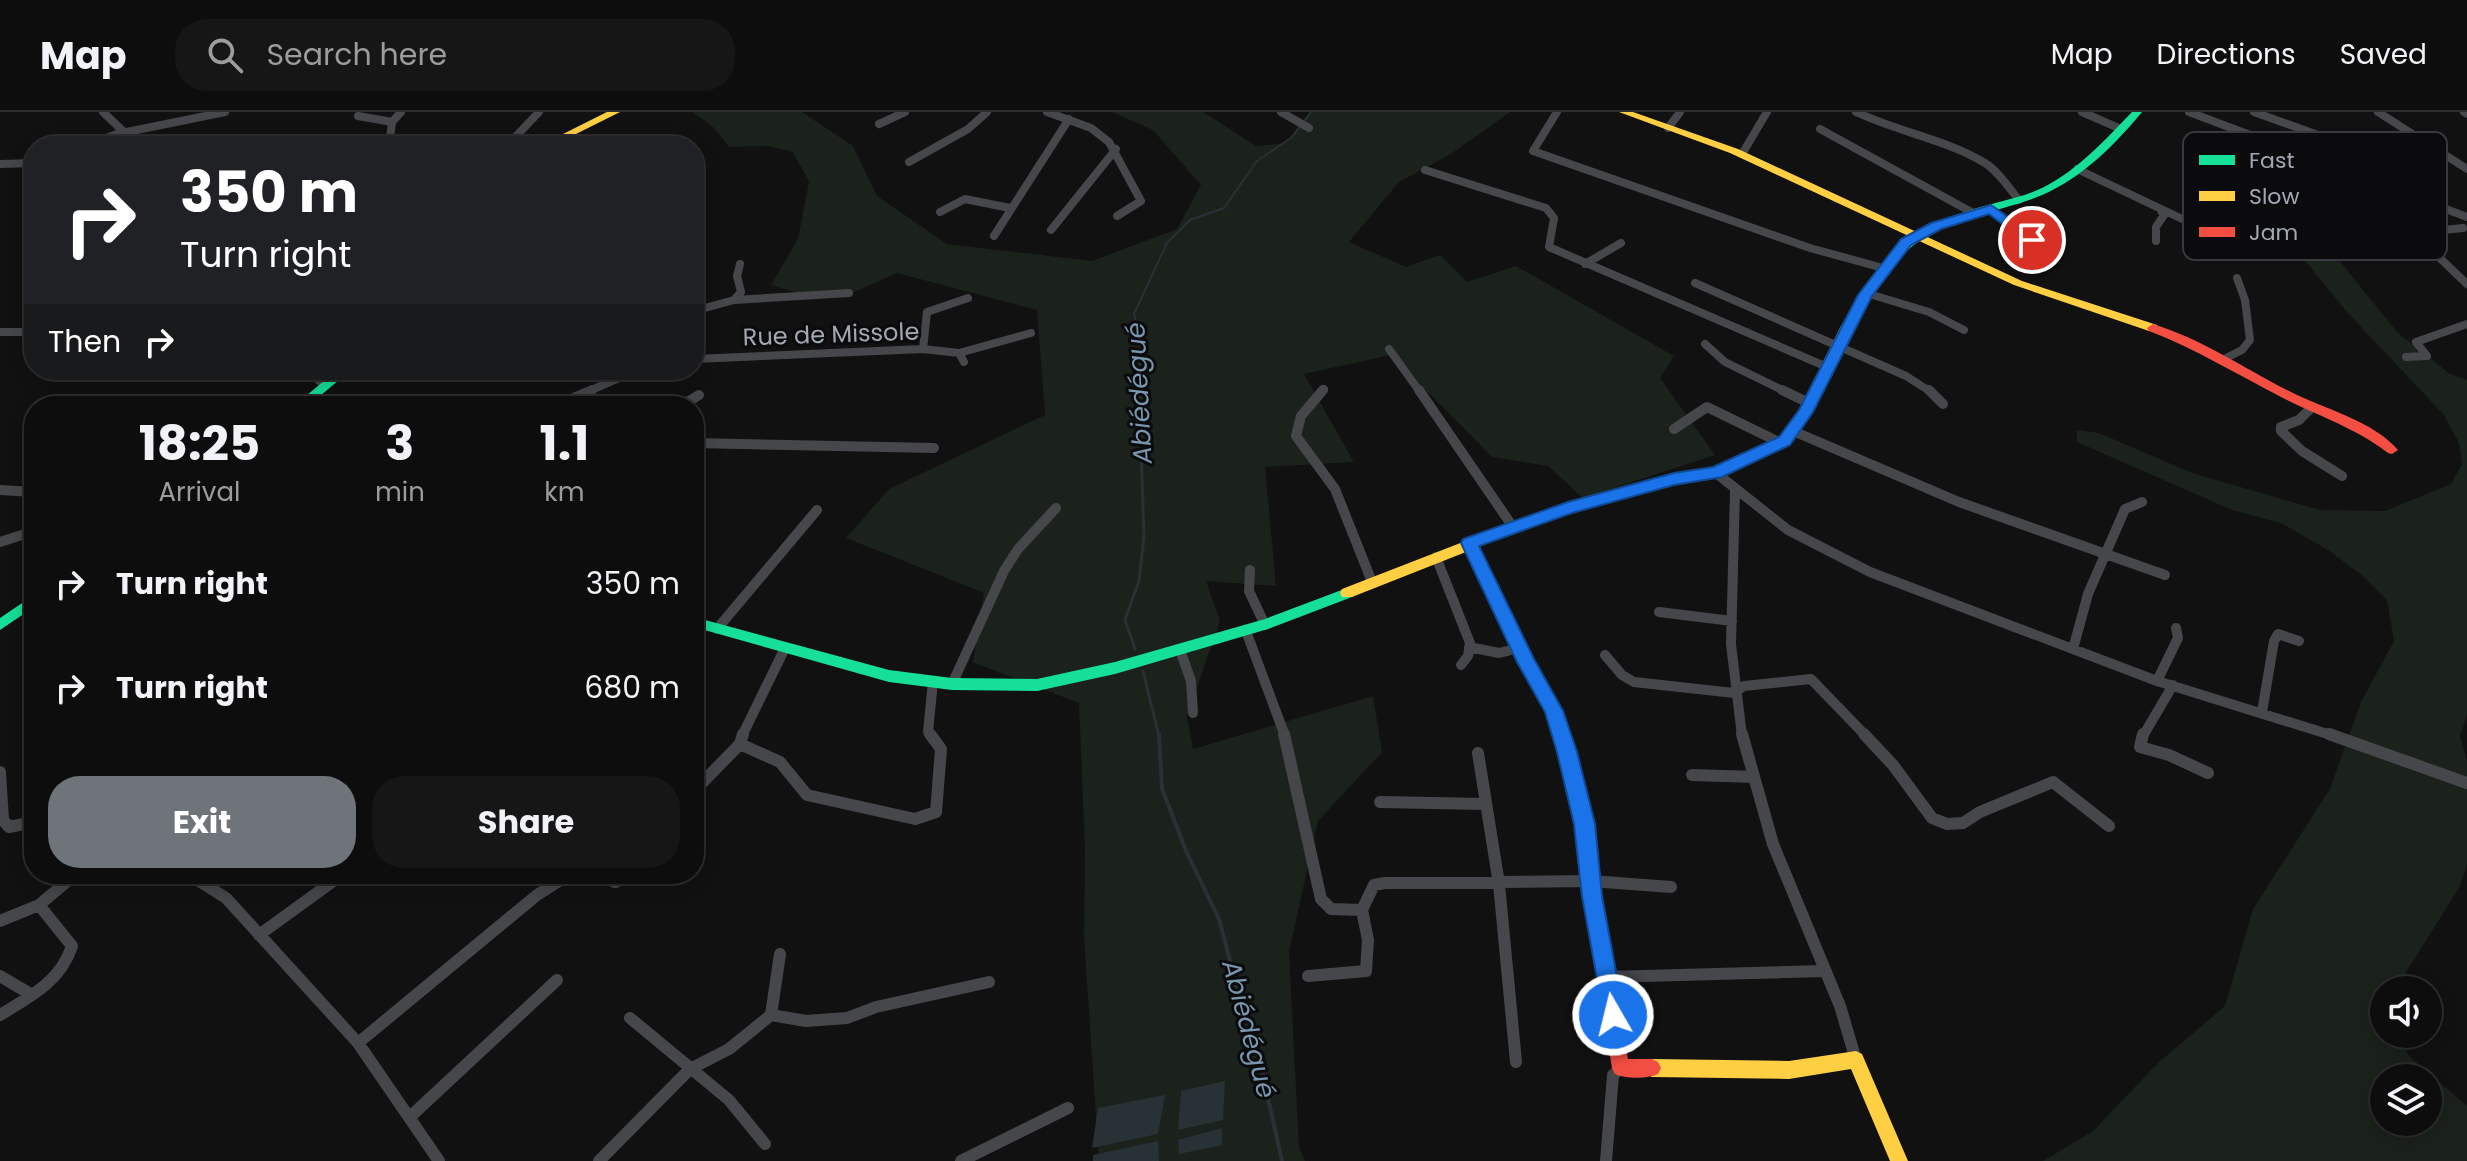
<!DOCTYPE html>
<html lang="en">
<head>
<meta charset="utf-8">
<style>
  :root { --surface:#0d0d0d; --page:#161616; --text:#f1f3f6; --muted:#9a9c9d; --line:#2d2d2e; --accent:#6f737a }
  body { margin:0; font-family:Poppins,sans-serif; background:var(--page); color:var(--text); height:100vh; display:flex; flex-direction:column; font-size:30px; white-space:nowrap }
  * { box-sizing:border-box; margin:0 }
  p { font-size:26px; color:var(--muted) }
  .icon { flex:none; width:44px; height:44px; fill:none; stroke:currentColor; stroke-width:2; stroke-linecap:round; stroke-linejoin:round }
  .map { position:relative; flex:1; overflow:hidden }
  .sheet { position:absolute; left:24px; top:284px; width:680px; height:488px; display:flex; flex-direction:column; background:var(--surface); border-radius:32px; box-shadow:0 4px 20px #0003,0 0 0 2px var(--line) }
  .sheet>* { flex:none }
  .guide { position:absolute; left:24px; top:24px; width:680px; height:244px; border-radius:32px; box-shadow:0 4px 20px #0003,0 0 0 2px var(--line); background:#202124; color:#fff; overflow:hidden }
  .tools { position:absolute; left:2370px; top:864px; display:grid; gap:16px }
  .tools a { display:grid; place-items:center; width:72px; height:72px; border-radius:50%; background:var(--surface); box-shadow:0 4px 20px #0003,0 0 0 2px var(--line); font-size:40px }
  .pin { position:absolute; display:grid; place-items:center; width:68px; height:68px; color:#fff; margin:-34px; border:4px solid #fff; border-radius:50%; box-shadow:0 2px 8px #0007 }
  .me { position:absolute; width:88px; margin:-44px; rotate:352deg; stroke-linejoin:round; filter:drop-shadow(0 0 6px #0008) }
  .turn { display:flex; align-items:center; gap:28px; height:168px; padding:0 24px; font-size:36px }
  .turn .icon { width:104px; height:104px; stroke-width:2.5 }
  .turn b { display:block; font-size:56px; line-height:68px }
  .then { display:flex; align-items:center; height:76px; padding:0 24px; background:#0003; gap:16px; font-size:30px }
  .eta { display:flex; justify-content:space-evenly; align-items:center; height:136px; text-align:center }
  .eta b { font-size:48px; font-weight:700; line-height:56px }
  .button { display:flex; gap:16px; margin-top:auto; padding:16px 24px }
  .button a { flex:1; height:92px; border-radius:32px; background:var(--accent); color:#fff; font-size:32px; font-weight:700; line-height:92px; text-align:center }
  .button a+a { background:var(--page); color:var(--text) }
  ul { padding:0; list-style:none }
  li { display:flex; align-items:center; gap:24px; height:104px; padding:0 24px }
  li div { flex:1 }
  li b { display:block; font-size:30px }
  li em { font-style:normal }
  header { display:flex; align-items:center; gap:48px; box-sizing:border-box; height:112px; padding:0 40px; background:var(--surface); border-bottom:2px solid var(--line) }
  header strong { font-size:38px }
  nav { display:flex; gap:44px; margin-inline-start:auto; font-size:28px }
  .search { width:560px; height:72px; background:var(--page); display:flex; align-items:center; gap:20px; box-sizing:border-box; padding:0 28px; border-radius:32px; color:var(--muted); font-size:30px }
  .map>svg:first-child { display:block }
  .green { fill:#1b211b; fill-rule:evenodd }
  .water { fill:#283136 }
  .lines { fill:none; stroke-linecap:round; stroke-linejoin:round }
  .stream-far2 { stroke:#283136; stroke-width:2 }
  .stream-far1 { stroke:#283136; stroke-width:3 }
  .stream { stroke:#283136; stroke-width:4 }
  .street-far2 { stroke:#45474a; stroke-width:8 }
  .street-far1 { stroke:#45474a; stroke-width:10 }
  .street { stroke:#45474a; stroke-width:12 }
  .fast { fill:#16e098; fill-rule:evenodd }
  .slow { fill:#ffcf43; fill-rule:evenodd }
  .jam { fill:#f24e42; fill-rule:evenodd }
  .route { fill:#1a73e8; stroke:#114b97; stroke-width:2 }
  .labels { text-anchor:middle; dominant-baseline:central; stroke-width:6; stroke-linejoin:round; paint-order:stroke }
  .street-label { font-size:24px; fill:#a2a8b2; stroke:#0b0b0d }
  .water-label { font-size:26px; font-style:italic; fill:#7897ae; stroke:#0b0b0d }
  .key { fill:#0b0b0d; stroke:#383a3f; stroke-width:2 }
  .key-label { font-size:22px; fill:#a2a8b2 }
</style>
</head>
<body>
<header>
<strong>Map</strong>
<div class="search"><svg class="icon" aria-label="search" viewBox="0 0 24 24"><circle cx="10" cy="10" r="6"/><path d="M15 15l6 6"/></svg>Search here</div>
<nav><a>Map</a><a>Directions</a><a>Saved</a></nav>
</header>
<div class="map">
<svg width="2467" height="1049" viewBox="0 0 2467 1049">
  <rect width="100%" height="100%" fill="#111"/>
  <path class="green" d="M693,0H802L853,34L877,84L947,132L1092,149L1177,117L1201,73L1153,18L1112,0H1203L1256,34L1286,31L1311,0H1510L1451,42L1399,70L1349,130L1406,155L1440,143L1467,170L1516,154L1674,244L1660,266L1715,343L1583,386L1548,354L1492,345L1391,243L1304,262L1354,350L1265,355L1276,474L1206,469L1220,509L1187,604L1193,637L1373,584L1382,640L1318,709L1289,840L1299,1035L1305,1049H1099L1084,825L1085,737L1079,591L973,550L984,481L846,426L889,377L1045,303L1037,198L897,161L850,182L795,180L771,173L798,127L809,70L793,40L768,34L729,35L714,16Z
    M2297,123L2325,131L2398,221L2450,262L2467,268V603L2460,624L2467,649V754L2459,776L2405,862L2400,878H2384V922H2399L2409,944L2467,994V1049H2043L2093,1019L2158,951L2225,894L2253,797L2330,677L2361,590L2394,529L2387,488L2363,464L2328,438L2281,411L2232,398L2077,330V318L2099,321L2192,361L2320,398L2385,399L2451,372L2462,352L2459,331L2444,303L2346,199L2295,136ZM2384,966H2428V1010H2384Z"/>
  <path class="water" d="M1225,969L1223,1008L1178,1018L1181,979Z
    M1165,983L1158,1022L1092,1036L1098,996Z
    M1222,1016V1033L1179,1042L1178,1028Z
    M1158,1029L1159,1049H1093V1043Z"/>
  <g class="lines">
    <path class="stream-far2" d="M1139,280L1141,228L1134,202L1167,131L1190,108L1224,96L1257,49L1291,26L1311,0"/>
    <path class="stream-far1" d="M1135,537L1125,508L1139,469L1144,424L1139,278
      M1143,559L1159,624"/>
    <path class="stream" d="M1159,622L1162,677L1187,741L1219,807L1239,883L1253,919L1282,1049"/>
    <path class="street-far2" d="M103,0L125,21
      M1047,0L1091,16L1109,30L1141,89L1117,104
      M1281,0L1309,16
      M1557,0L1533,39L1810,136L1883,156
      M1856,0C1898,20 1948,28 1985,51C1998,59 2009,76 2019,88
      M2082,0L2121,17
      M2189,0L2467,105
      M2254,0L2376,44L2383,49L2371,70
      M2378,0L2467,57
      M2464,0L2467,2
      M358,4L392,10
      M879,12L905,0
      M1668,16L1680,0
      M1820,17L1975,102
      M84,34L117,22L225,0
      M389,34L392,10L401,0
      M507,34L539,0
      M1742,42L1767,0
      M909,50L968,17L987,0
      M0,52L34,51
      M2077,57L2220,125
      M1425,58L1546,96L1554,106L1549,135L1827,255
      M1991,97L2032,128
      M940,100L965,87L1010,96
      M2463,116L2433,119L2420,127L2467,172
      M1051,118L1116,37
      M994,124L1069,7
      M2156,129V115L2164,103L2161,99
      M1585,152L1621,131
      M1695,171L1906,264L1931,280
      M1866,181L1929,200L1964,218
      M734,188L849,181
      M694,199L734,188L741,180L737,164L740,152
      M0,220H34
      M1705,232L1725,250L1786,280
      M923,237L927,200L968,186
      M1389,237L1420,280
      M959,241L1031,221
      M2406,245L2427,244L2416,230L2467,212
      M2226,246L2242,238L2250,228L2245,188L2237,166
      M694,247L923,237L959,241L964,250
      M307,258L325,274
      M587,280L637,258
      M1322,280L1324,277"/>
    <path class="street-far1" d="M1323,278L1301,304L1296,324L1335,377L1372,470
      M1419,278L1513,415
      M1782,278L1809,291
      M1929,278L1943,292
      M555,294L592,278
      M681,294L699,283
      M2312,295L2299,308L2281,315V319L2302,339L2342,364
      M1674,317L1707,295L1781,331
      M1793,319L1959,390L2165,463
      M694,331L934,336
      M1716,361L1788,418L1870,460L2157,569L2334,624
      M0,378L34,380
      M1735,379L1731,532L1742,624
      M0,430L34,419
      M1436,445L1470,531L1468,544L1461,553
      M1250,458L1249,479L1265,513
      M1659,500L1732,509
      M717,517L817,398
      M1246,519L1285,624
      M1469,535L1499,541L1519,536
      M2073,537L2088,482L2125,397L2142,390
      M1180,538L1191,569L1193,601
      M1605,543L1622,563L1634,570L1734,581L1744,574L1811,567L1866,624
      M2157,569L2178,526L2176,516
      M952,572L1004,459L1018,437L1056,396
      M2262,600L2274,529L2278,522L2299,529
      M742,624L785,536
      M931,624L928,620L933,569
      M2143,624L2173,573"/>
    <path class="street" d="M1284,622L1321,787L1331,797L1362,798L1368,828L1366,859L1308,864
      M1742,622L1773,732L1840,894L1856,948
      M1864,622L1893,653L1932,706L1947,712L1963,711L1980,700L2053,670L2109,714
      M2143,622L2140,635L2169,643L2208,661
      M2329,622L2467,671
      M740,632L780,650L807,683L915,707L936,700L941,637L930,622
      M1478,641L1499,772L1516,950
      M0,660L3,708L9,715L34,710
      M1692,663L1754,665
      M694,679L740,632L743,622
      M1380,690L1485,692
      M188,762L226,786L358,931L439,1049
      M598,762L615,770L637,762
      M1362,798L1374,773L1385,771L1591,769L1671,775
      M0,809L39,793L76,762
      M259,823L343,762
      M0,864L32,883
      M1607,865L1823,859
      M0,903C30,885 61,869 72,834L39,793
      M771,903L780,842
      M630,906L729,988L765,1032
      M358,931L537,783L570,762
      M411,1004L557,868
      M599,1049L690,957L729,937L771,903L806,909L847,906L876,895L989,870
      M961,1049L1068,996
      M1606,1049L1613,963L1621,956"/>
    <path class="fast" d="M2132,0H2142C2112,36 2077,71 2032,87C1993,101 1953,106 1918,130C1887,152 1870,185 1851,217H1843L1841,214C1874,156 1903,119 1968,99C1993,90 2020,87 2044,75C2079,57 2105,28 2132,0Z
      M337,258H351L308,294H294Z
      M1347,476L1354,481L1352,485L1268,517L1115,562L1037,579L952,578L889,570L694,515V505L889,558L952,566L1037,567L1115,550L1265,507Z
      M34,483V495L0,518V506Z"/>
    <path class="slow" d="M607,0H620L552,34H539Z
      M1619,0H1633L1738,37L2022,169L2157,213L2159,216L2153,220L2149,219L2014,173L1730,41Z
      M1847,210L1853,214L1813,295L1789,332L1720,364L1674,372L1544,409L1352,485H1342L1340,481L1342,477L1535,402L1674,362L1714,357L1781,326L1801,294L1841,214Z
      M1856,939L1862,942L1908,1049H1890L1851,957L1789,967L1652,965L1646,962L1643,956L1646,950L1652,947L1789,949Z"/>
    <path class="jam" d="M2153,212C2202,227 2245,257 2291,280C2323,296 2375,310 2398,338L2392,342L2388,341C2356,316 2318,304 2283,286C2238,263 2196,237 2149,219L2147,216Z
      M1469,426L1476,431L1532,547L1561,599L1574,640L1592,712L1600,784L1628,947H1652L1658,950L1661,956L1658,962C1647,967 1626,967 1615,962L1612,956L1584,784L1576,712L1560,640L1547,600L1519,550L1462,431Z"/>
  </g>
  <path class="route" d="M1991,93L2037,125V131H2027L1989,102L1941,117L1911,133L1872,184L1813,300L1790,333L1722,365L1674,373L1572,401L1479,434L1534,547L1563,599L1577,640L1595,712L1602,784L1624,903L1621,911L1613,914L1605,911L1582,784L1574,712L1557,640L1545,600L1517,550L1461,431L1463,427L1568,390L1674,361L1713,355L1779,325L1799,298L1858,183L1901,127L1931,111Z"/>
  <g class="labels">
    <g class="street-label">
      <text transform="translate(831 222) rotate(-2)">Rue de Missole</text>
    </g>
    <g class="water-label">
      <text transform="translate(1139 281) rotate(-93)">Abiédégué</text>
      <text transform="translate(1249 917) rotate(75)">Abiédégué</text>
    </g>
  </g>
  <rect x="2183" y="20" width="264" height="128" rx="12" class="key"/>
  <rect x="2199" y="43" width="36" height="10" fill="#16e098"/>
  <rect x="2199" y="79" width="36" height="10" fill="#ffcf43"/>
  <rect x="2199" y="115" width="36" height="10" fill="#f24e42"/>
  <g class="key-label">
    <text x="2249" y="56">Fast</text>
    <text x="2249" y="92">Slow</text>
    <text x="2249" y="128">Jam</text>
  </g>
</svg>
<div class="tools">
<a><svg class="icon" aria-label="sound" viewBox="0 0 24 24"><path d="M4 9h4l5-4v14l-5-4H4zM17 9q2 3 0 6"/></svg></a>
<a><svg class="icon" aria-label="layers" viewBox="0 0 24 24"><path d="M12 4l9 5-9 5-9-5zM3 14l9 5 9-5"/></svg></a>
</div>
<div class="pin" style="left:2032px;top:128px;background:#d93025"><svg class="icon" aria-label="arrive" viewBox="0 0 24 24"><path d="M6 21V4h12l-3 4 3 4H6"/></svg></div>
<svg class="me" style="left:1613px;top:903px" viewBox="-20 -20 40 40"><circle r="17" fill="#1a73e8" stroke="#fff" stroke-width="3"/><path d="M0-11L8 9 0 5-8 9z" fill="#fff"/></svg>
<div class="guide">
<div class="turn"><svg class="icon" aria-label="right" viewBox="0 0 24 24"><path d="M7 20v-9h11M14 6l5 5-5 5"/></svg><div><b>350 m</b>Turn right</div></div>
<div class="then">Then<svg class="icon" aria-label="right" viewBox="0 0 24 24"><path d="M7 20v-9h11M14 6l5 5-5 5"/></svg></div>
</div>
<section class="sheet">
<div class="eta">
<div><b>18:25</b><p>Arrival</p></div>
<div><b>3</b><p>min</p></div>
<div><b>1.1</b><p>km</p></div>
</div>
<ul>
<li><svg class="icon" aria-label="right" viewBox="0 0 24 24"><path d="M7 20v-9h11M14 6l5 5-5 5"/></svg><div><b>Turn right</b></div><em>350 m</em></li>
<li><svg class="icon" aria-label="right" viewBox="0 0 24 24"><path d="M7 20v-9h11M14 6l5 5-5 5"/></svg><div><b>Turn right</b></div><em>680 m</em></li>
</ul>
<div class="button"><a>Exit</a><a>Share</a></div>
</section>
</div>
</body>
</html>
